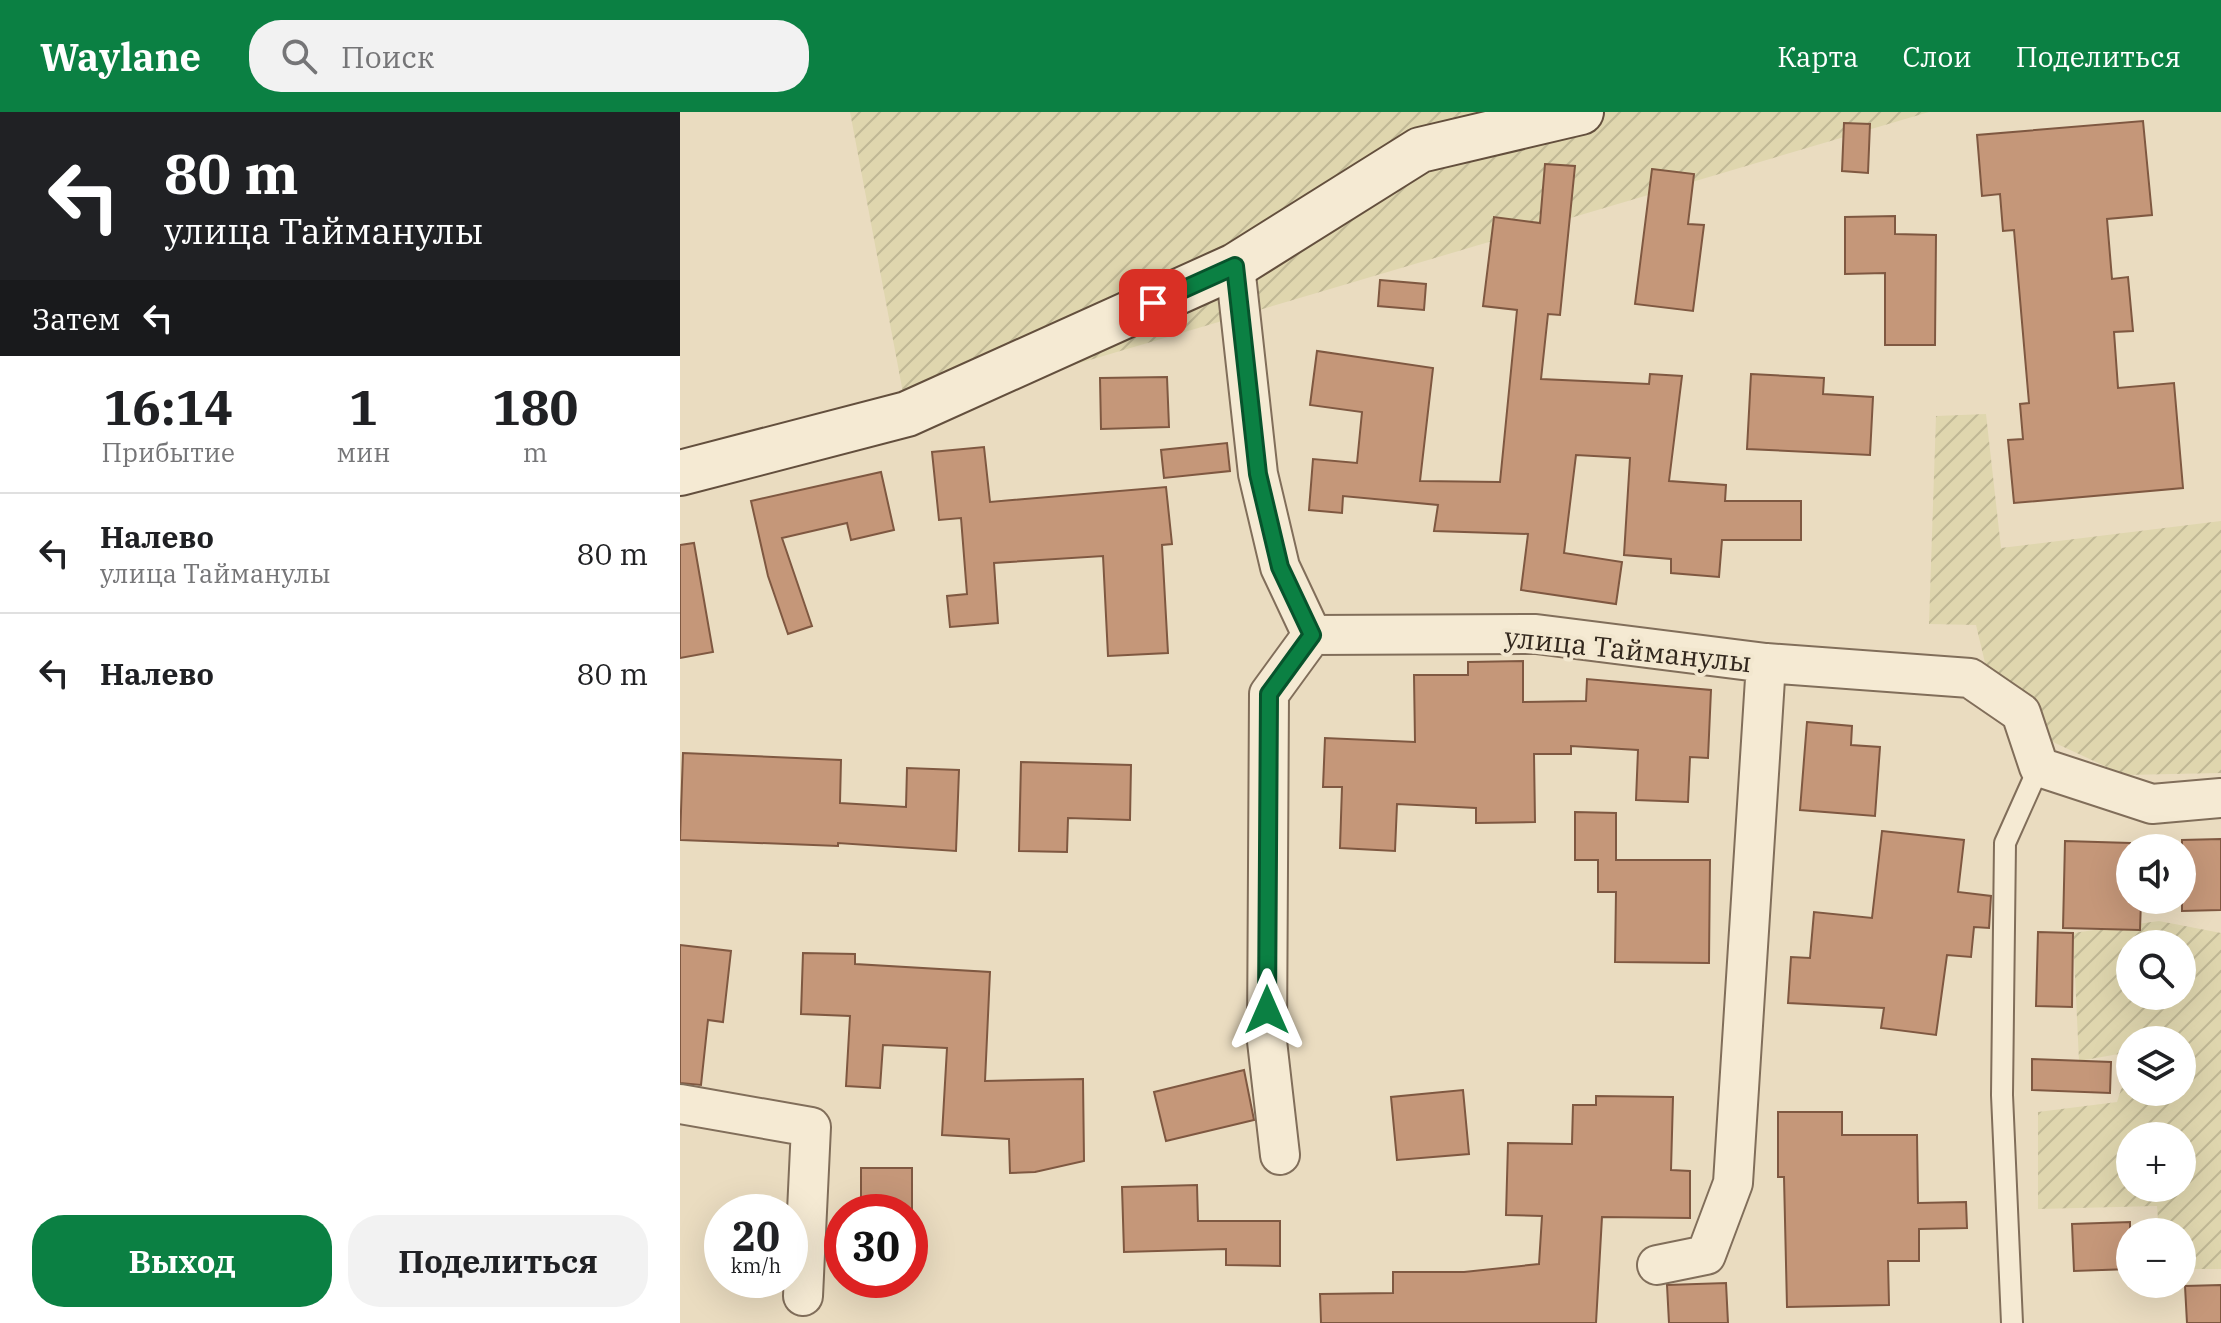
<!DOCTYPE html>
<html lang="ru">
<head>
<meta charset="utf-8">
<style>
  :root { --surface:#fff; --page:#f2f2f2; --text:#202124; --muted:#757577; --line:#e0e0e0; --accent:#0b8043 }
  body { margin:0; font-family:"IBM Plex Serif",serif; background:var(--page); color:var(--text); height:100vh; display:flex; flex-direction:column; font-size:30px; white-space:nowrap }
  * { box-sizing:border-box; margin:0 }
  p { font-size:26px; color:var(--muted) }
  .icon { flex:none; width:44px; height:44px; fill:none; stroke:currentColor; stroke-width:2; stroke-linecap:round; stroke-linejoin:round }
  .map { position:relative; flex:1; overflow:hidden }
  .panel { display:flex; flex-direction:column; background:var(--surface); width:680px }
  .panel>* { flex:none }
  .hud { background:#202124; color:#fff; overflow:hidden }
  .tools { position:absolute; left:1436px; top:722px; display:grid; gap:16px }
  .tools a { display:grid; place-items:center; width:80px; height:80px; border-radius:50%; background:var(--surface); box-shadow:0 8px 32px #0002; font-size:40px }
  .speed { position:absolute; left:24px; top:1082px; display:flex; gap:16px; font-size:40px; font-weight:700; text-align:center }
  .speed>* { display:grid; place-content:center; width:104px; height:104px; border-radius:50%; background:var(--surface); box-shadow:0 8px 32px #0002; line-height:1 }
  .speed small { font-size:20px; font-weight:400 }
  .speed .limit { border:12px solid #d22; background:#fff; color:#111 }
  .pin { position:absolute; display:grid; place-items:center; width:68px; height:68px; color:#fff; margin:-34px; border-radius:16px; box-shadow:0 4px 12px #0006 }
  .me { position:absolute; width:88px; margin:-44px; rotate:0deg; stroke-linejoin:round; filter:drop-shadow(0 0 6px #0008) }
  .turn { display:flex; align-items:center; gap:28px; height:168px; padding:0 32px; font-size:36px }
  .turn .icon { width:104px; height:104px; stroke-width:2.5 }
  .turn b { display:block; font-size:56px; line-height:68px }
  .then { display:flex; align-items:center; height:76px; padding:0 32px; background:#0003; gap:16px; font-size:30px }
  .eta { display:flex; justify-content:space-evenly; align-items:center; height:136px; text-align:center }
  .eta b { font-size:48px; font-weight:800; line-height:56px }
  .primary-button { display:flex; gap:16px; margin-top:auto; padding:16px 32px }
  .primary-button a { flex:1; height:92px; border-radius:32px; background:var(--accent); color:#fff; font-size:32px; font-weight:800; line-height:92px; text-align:center }
  .primary-button a+a { background:var(--page); color:var(--text) }
  ul { padding:0; list-style:none }
  li { display:flex; align-items:center; gap:24px; height:120px; padding:0 32px; border-top:2px solid var(--line) }
  li div { flex:1 }
  li b { display:block; font-size:30px }
  li em { font-style:normal }
  header { display:flex; align-items:center; gap:48px; box-sizing:border-box; height:112px; padding:0 40px; background:var(--accent); color:#fff }
  header strong { font-size:38px }
  nav { display:flex; gap:44px; margin-inline-start:auto; font-size:28px }
  .search { width:560px; height:72px; background:var(--page); display:flex; align-items:center; gap:20px; box-sizing:border-box; padding:0 28px; border-radius:32px; color:var(--muted); font-size:30px }
  main { display:flex; flex:1; min-height:0 }
  .map>svg:first-child { display:block }
  .farmland { fill:url(#farmland-furrows); fill-rule:evenodd }
  .building { fill:#c59779; stroke:#7f5841; stroke-width:2 }
  .lines { fill:none; stroke-linecap:round; stroke-linejoin:round }
  .lane-casing { stroke:#816e5a; stroke-width:24 }
  .street-casing { stroke:#816e5a; stroke-width:42 }
  .secondary-casing { stroke:#634f3d; stroke-width:48 }
  .lane { stroke:#f5ead3; stroke-width:20 }
  .street { stroke:#f5ead3; stroke-width:38 }
  .secondary { stroke:#f5ead3; stroke-width:44 }
  .route-casing { stroke:#07532c; stroke-width:20 }
  .route { stroke:#0b8043; stroke-width:14 }
  .labels { text-anchor:middle; dominant-baseline:central; stroke-width:8; stroke-linejoin:round; paint-order:stroke }
  .street-label { font-size:28px; fill:#32271d; stroke:#f2e7cf }
</style>
</head>
<body>
<header>
<strong>Waylane</strong>
<div class="search"><svg class="icon" aria-label="search" viewBox="0 0 24 24"><circle cx="10" cy="10" r="6"/><path d="M15 15l6 6"/></svg>Поиск</div>
<nav><a>Карта</a><a>Слои</a><a>Поделиться</a></nav>
</header>
<main>
<section class="panel">
<div class="hud">
<div class="turn"><svg class="icon" aria-label="left" viewBox="0 0 24 24"><path d="M17 20v-9H6M10 6l-5 5 5 5"/></svg><div><b>80 m</b>улица Тайманулы</div></div>
<div class="then">Затем<svg class="icon" aria-label="left" viewBox="0 0 24 24"><path d="M17 20v-9H6M10 6l-5 5 5 5"/></svg></div>
</div>
<div class="eta">
<div><b>16:14</b><p>Прибытие</p></div>
<div><b>1</b><p>мин</p></div>
<div><b>180</b><p>m</p></div>
</div>
<ul>
<li><svg class="icon" aria-label="left" viewBox="0 0 24 24"><path d="M17 20v-9H6M10 6l-5 5 5 5"/></svg><div><b>Налево</b><p>улица Тайманулы</p></div><em>80 m</em></li>
<li><svg class="icon" aria-label="left" viewBox="0 0 24 24"><path d="M17 20v-9H6M10 6l-5 5 5 5"/></svg><div><b>Налево</b></div><em>80 m</em></li>
</ul>
<div class="primary-button"><a>Выход</a><a>Поделиться</a></div>
</section>
<div class="map">
<svg width="1541" height="1211" viewBox="0 0 1541 1211">
  <defs>
    <pattern id="farmland-furrows" width="10" height="10" patternUnits="userSpaceOnUse" patternTransform="scale(2)"><rect width="10" height="10" fill="#dfd6ae"/><path d="M-1 1l2-2M0 10L10 0M9 11l2-2" fill="none" stroke="#c0b895"/></pattern>
  </defs>
  <rect width="100%" height="100%" fill="#eadcc0"/>
  <path class="farmland" d="M170,0H1249L227,302Z
    M1306,302L1321,436L1541,409V661L1444,663L1373,630L1350,586L1306,555L1296,513L1249,512L1256,304Z
    M1479,809L1541,821V1157H1502V1120H1479L1477,1094L1358,1097V1000L1437,990L1450,949V980H1502V928H1450V940L1399,949L1393,821ZM1450,832H1502V884H1450ZM1450,1024H1502V1076H1450Z"/>
  <path class="building" d="M1463,9L1472,103L1427,107L1432,167L1448,165L1453,219L1434,220L1438,276L1494,271L1503,376L1334,391L1328,328L1343,327L1340,292L1349,291L1334,118L1323,119L1320,82L1302,84L1297,23Z
    M1164,11L1190,12L1188,61L1162,59Z
    M865,52L895,54L880,203L868,202L861,267L969,272L970,262L1002,264L989,369L1046,373L1045,389H1121V428H1042L1039,465L991,461V447L944,443L950,346L896,343L884,441L942,450L936,492L841,478L848,422L754,419L758,393L663,384L662,401L629,398L633,347L677,351L682,300L630,293L637,239L753,256L740,369L820,370L837,198L803,194L814,105L860,111Z
    M972,57L1014,62L1008,112L1024,113L1013,199L955,192Z
    M1215,104V122L1256,123L1255,233H1205V161L1165,162V105Z
    M700,168L746,172L744,198L698,194Z
    M1071,262L1144,266L1143,282L1193,285L1190,343L1067,337Z
    M487,265L489,315L421,317L420,266Z
    M547,331L550,359L484,366L481,338Z
    M304,335L310,390L486,375L492,432L482,433L488,541L428,544L423,444L314,451L318,511L270,515L267,484L287,482L281,406L259,408L252,340Z
    M201,360L214,418L171,428L167,411L102,426L132,514L108,522L88,464L71,389Z
    M14,431L33,540L0,546V433Z
    M843,549V590L906,589L907,567L1031,578L1028,646L1010,645L1008,690L956,688L958,638L891,634V642H854L855,710L796,711V696L717,692L715,739L660,736L662,675H643L645,626L735,630L734,563H788V550Z
    M1127,610L1172,614L1171,633L1200,635L1195,704L1120,698Z
    M3,641L161,648L160,691L226,695L227,656L279,658L276,739L158,731V734L0,728Z
    M341,650L451,653L450,708L388,706L387,740L339,739Z
    M895,700L936,701V748H1030L1029,851L935,850L936,780H918V748H895Z
    M1202,719L1284,728L1278,780L1311,784L1309,816L1294,815L1291,845L1267,843L1256,923L1201,916L1204,896L1108,891L1111,845L1130,846L1134,800L1192,806Z
    M1541,727V798L1502,799V728Z
    M1385,729L1450,731V788H1461L1460,818L1383,816Z
    M1358,820L1393,821L1392,895L1356,894Z
    M0,833L51,839L43,910L28,908L21,973L0,971Z
    M123,841L175,842V852L310,860L305,969L403,967L404,1049L355,1060L330,1061L329,1027L262,1023L267,936L203,933L200,976L166,974L170,904L121,902Z
    M1352,947L1431,950L1430,981L1352,978Z
    M564,958L574,1008L486,1029L474,980Z
    M783,978L789,1042L717,1048L711,985Z
    M916,984L993,985L991,1058L1010,1059V1106L922,1105L916,1211H641L640,1182L713,1181V1160H784L859,1152L862,1104L826,1103L828,1031L892,1032L893,993H916Z
    M1098,1000H1162V1023H1237L1238,1091L1286,1090L1287,1116L1239,1117V1149H1208L1209,1193L1107,1195L1104,1065H1098Z
    M181,1056H232V1100H181Z
    M517,1073L518,1109H600V1154L546,1153V1137L444,1140L442,1075Z
    M1450,1110V1157L1394,1159L1392,1112Z
    M1046,1171L1048,1211H989L987,1173Z
    M1541,1173V1211H1507L1505,1174Z"/>
  <g class="lines">
    <defs>
      <path id="lane" d="M1332,1211L1322,983L1325,731L1359,655"/>
      <path id="street" d="M555,154L578,362L600,455L632,523L856,522L1086,551L1290,566L1341,601L1359,655L1472,692L1541,686
        M0,992L131,1015L123,1184
        M600,1043L587,929L589,582L632,523
        M977,1153L1026,1143L1053,1071L1086,551"/>
      <path id="secondary" d="M0,361L227,302L555,154L740,38L901,0"/>
    </defs>
    <use href="#lane" class="lane-casing"/>
    <use href="#street" class="street-casing"/>
    <use href="#secondary" class="secondary-casing"/>
    <use href="#lane" class="lane"/>
    <use href="#street" class="street"/>
    <use href="#secondary" class="secondary"/>
  </g>
  <g class="lines">
    <defs>
      <path id="route" d="M473,191L555,154L578,362L600,455L632,523L589,582L587,898"/>
    </defs>
    <use href="#route" class="route-casing"/>
    <use href="#route" class="route"/>
  </g>
  <g class="labels">
    <g class="street-label">
      <text transform="translate(948 537) rotate(6)">улица Тайманулы</text>
    </g>
  </g>
</svg>
<div class="tools">
<a><svg class="icon" aria-label="sound" viewBox="0 0 24 24"><path d="M4 9h4l5-4v14l-5-4H4zM17 9q2 3 0 6"/></svg></a>
<a><svg class="icon" aria-label="search" viewBox="0 0 24 24"><circle cx="10" cy="10" r="6"/><path d="M15 15l6 6"/></svg></a>
<a><svg class="icon" aria-label="layers" viewBox="0 0 24 24"><path d="M12 4l9 5-9 5-9-5zM3 14l9 5 9-5"/></svg></a>
<a>+</a>
<a>−</a>
</div>
<div class="speed"><div>20<small>km/h</small></div><div class="limit">30</div></div>
<div class="pin" style="left:473px;top:191px;background:#d93025"><svg class="icon" aria-label="arrive" viewBox="0 0 24 24"><path d="M6 21V4h12l-3 4 3 4H6"/></svg></div>
<svg class="me" style="left:587px;top:898px" viewBox="-20 -20 40 40"><path d="M0-17L14 15 0 8-14 15z" fill="#0b8043" stroke="#fff" stroke-width="4"/></svg>
</div>
</main>
</body>
</html>
